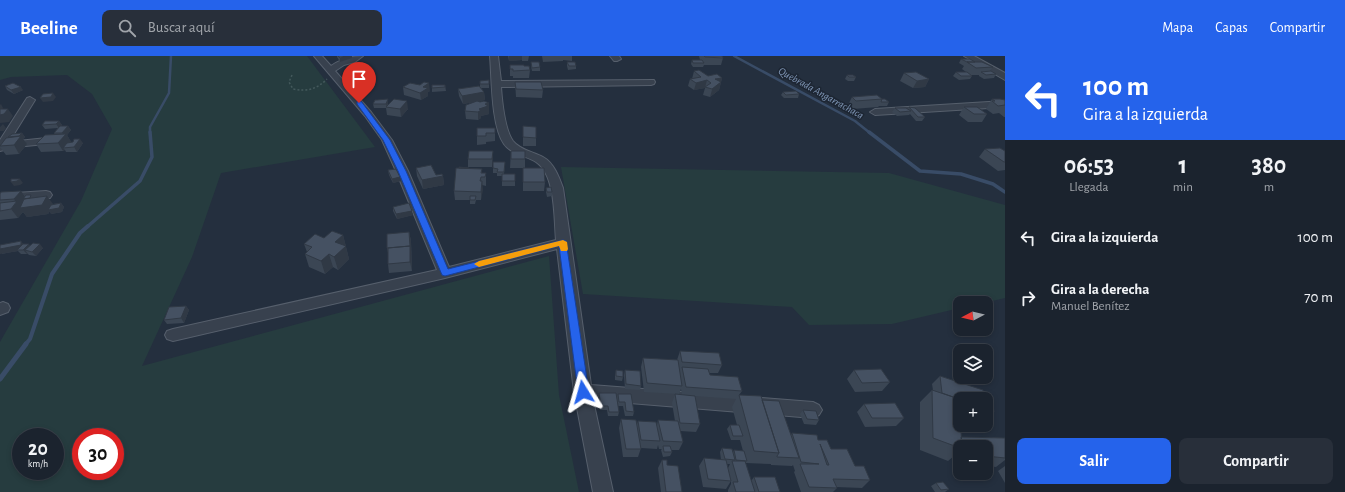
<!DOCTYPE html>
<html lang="es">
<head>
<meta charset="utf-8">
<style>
  :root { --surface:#1b232e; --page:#282f3a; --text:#f1f3f6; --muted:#a0a4aa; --line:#39404a; --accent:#2563eb }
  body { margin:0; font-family:"Alegreya Sans",sans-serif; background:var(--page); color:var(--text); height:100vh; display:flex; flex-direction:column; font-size:15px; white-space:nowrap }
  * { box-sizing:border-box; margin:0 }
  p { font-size:13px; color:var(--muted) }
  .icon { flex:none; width:22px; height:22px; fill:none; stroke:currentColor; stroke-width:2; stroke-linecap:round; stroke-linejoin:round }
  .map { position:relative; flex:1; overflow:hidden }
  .panel { display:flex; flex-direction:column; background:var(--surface); width:340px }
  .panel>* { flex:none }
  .hud { background:#2563eb; color:#fff; overflow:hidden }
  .needle { width:26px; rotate:263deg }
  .tools { position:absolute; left:953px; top:240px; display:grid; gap:8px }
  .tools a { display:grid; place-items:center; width:40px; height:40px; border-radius:8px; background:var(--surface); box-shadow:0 2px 6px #0003,0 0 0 1px var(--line); font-size:20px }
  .speed { position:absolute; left:12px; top:372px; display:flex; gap:8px; font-size:20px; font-weight:700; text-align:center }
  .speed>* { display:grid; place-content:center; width:52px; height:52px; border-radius:50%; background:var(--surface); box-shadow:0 2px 6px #0003,0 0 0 1px var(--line); line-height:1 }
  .speed small { font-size:10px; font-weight:400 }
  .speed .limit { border:6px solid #d22; background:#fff; color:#111 }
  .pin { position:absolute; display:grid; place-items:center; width:34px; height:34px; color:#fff; margin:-41px -17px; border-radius:50% 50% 50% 0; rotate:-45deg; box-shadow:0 0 4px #0007 }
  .pin .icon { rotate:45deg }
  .me { position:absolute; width:44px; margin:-22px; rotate:352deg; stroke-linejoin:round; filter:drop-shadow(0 0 3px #0008) }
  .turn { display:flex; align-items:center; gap:14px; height:84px; padding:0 12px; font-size:18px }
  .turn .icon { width:52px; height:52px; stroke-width:2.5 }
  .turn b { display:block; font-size:28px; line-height:34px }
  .eta { display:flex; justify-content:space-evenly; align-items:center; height:68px; text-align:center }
  .eta b { font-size:24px; font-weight:700; line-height:28px }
  .cta { display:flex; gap:8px; margin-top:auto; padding:8px 12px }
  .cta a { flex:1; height:46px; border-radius:8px; background:var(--accent); color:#fff; font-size:16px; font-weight:700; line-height:46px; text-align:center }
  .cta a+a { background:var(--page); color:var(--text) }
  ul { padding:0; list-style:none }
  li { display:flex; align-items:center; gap:12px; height:60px; padding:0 12px }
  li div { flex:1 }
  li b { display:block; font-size:15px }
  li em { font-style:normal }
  header { display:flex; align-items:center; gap:24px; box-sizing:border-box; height:56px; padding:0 20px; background:var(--accent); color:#fff }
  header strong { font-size:19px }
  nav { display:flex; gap:22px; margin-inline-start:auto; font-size:14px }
  .search { width:280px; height:36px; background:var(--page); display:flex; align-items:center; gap:10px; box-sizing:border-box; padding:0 14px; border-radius:8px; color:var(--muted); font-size:15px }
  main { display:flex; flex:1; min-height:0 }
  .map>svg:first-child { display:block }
  .green { fill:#263c3f; fill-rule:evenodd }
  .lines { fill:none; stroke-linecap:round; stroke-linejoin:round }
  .stream-far3 { stroke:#394c67; stroke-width:2.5 }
  .stream-far2 { stroke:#394c67; stroke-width:3.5 }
  .stream-far1 { stroke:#394c67; stroke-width:4 }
  .stream { stroke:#394c67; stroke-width:5 }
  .minor-casing { stroke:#565f6c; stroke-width:2 }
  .path { stroke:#44595c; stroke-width:1.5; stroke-dasharray:2 2; stroke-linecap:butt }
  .minor { fill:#38414e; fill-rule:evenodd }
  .wall { fill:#3b4654; fill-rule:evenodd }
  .shaded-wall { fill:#303945 }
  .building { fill:#455162; stroke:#303945; fill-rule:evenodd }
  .route { fill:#2563eb; stroke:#184099 }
  .slow { fill:#f59e0b }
  .labels { text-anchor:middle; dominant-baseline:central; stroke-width:3; stroke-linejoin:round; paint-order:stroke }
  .far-water-label { font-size:11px; font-style:italic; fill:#7c92b1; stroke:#1d2633 }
</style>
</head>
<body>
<header>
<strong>Beeline</strong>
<div class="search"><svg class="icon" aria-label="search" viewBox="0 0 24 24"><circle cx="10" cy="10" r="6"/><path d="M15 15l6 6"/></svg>Buscar aquí</div>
<nav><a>Mapa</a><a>Capas</a><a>Compartir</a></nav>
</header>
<main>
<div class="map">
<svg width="1005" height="436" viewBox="0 0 1005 436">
  <rect width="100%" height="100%" fill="#242f3e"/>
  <path class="green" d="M0,0H307L375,91L221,117L192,201L142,310L549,200L559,339L579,436H0V286L81,145L112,73L92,38L67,19L11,21L0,24ZM21,381H55V415H21ZM81,381H115V415H81Z
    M561,111L889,117L1005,149V242L984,247H960V252L892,268L809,269L792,251L583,238Z"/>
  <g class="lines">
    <path class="stream-far3" d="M734,0L855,65L870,77
      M150,77V71L169,37L171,0"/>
    <path class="stream-far2" d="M869,76L920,115L961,118L993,128L1005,136
      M87,171L140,125L152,101L150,76"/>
    <path class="stream-far1" d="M25,289L30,283L52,218L80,177L88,170"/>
    <path class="stream" d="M0,323L26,288"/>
    <defs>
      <path id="minor" d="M314,0H322L331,10C341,3 352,0 363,0L355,6L344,9L335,15L371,56L392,84L408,115L449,211L556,184C554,163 556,119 536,106C527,100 511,98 504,88C491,69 492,23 490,0H498L501,25L654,24L655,26L654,28L651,29L501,31C502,45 505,74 513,85C520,94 534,96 543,101C554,107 559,121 563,132L591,329L813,346L819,349L822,354L819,359L813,362L593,344L613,436H593L574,336L557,193L445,222L173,285L167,283L165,279L167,275L173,273L437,214L396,115L382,84L365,60Z
        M610,0H619L621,3L617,5H614Z
        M964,0H974L1005,17V24Z
        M30,41L35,44L9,86L56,81L61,84L56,87L5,92L4,94L0,95V84L27,42Z
        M1005,45V51L875,59L870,56L875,53Z
        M46,135L50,136L52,139L50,142L0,146V138Z
        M3,246L8,248L10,252L8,256L0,259V247Z"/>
    </defs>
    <use href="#minor" class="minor-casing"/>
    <path class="path" d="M292,19L289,26L293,33C307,36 317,33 327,23"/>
    <use href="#minor" class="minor"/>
  </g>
  <path class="wall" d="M337,0H352V2L340,6L337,1Z
    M508,0H529L528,5H522V4L509,5Z
    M542,0H572V5L563,4V5L543,6Z
    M699,0H722L723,2L721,9H704L703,11H693L691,8L692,4H700Z
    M961,3L975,6L993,11L990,15L996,18L994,22L984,23L979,20V19H972V20L970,23L959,24L953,20L956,16H966L962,13L964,10L959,7Z
    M531,6L540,11V15H532L531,10Z
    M567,6L576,10V13L568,14L567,10Z
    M510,9L524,10L530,14L529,22H513V20H510Z
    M694,15L708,20L722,22L719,34L710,41L703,39L705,32L694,34L688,30L690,23H692Z
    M904,17L929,23L925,31L913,32L900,25Z
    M847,19L856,21L854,25H848L845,23Z
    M489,24V32H481L484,36L485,44L478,45L480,46L489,47V58L481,60V62L478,64L466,63L465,55L474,46L463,48L459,40L458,33L480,30V25Z
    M515,26L543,34L542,42L516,41Z
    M445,29L446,35L432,36V32Z
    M5,30L23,34L14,38L7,34Z
    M403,31L430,35L428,36V40L421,44L404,39Z
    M783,36L799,38L798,42H784L781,39Z
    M852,41L882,43L889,46L887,50H879L878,51L853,53L848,49Z
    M992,43L1005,44V61H1004L999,57L993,58L986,53L987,51Z
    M388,47V49L408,53L401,61L387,59L386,52H374L373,48Z
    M909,51L925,61L922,65H916L910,58L909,59L897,60L892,56L895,52L908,53Z
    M964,51L987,58L982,66H968L959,59Z
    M59,65L62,69L61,70H68L71,74L67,79L71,86L83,87L77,96H66L65,94L63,95L41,96L36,88L55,79L54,77L58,72L45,73L42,69Z
    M523,70L536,82V90H523Z
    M477,72H495V85L486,86V88L477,89Z
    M22,77L25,81L23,83L27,88L19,98L6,99L0,91V90L8,81Z
    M985,93L1005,95V114L998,115L979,101Z
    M493,95L492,111H468V103Z
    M511,95H525V112L545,126L544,135H523V112H510Z
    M505,106L504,118L515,125V130H502V120H497V117H493V112Z
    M416,112L436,119L443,120L444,129L423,133L417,120Z
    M469,112L482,113V117H486V130L482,129L481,144H476L475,148H470V144H455L454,135Z
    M388,114L401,125L393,127L389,119Z
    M546,132L552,136V140L547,141L546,136Z
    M21,135L25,140L33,142L53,148L61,147L64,151L62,156L51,158L50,155L48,158L27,161L23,156L18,162L0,164V138Z
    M393,151L413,159L397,163L393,155Z
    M409,176L411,185L412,215L389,217L388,208V197L387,192Z
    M343,179L349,203L338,214L333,211L325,218L309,211L305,198L307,196L304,188L324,182Z
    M24,188L30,190L43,192L36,200L29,199L28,198H21L18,195L0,198Z
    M186,250L189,254L184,267L167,268L164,264Z
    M680,295L722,309L718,317H709L710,319L742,335L739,339L762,344L791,379L792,377L818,384L855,410L870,424L862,432L836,431L837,432L833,436H801L794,416L795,415L793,409L792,410L771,409V408L746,407V406L745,407L751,425L754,421L780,436H728V434L731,428V425L726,433L703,431L699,410L704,402L721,404L720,396L722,392L733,396L734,394L743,395L740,384H731L727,373L730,369H737L732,351L736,343L695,340L700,368L696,376L680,375L683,386L679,394H671L672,396L670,400L663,401L661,394L662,393H659L658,389L657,393L641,392L638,401H623L619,372L621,363L637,368L638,365L657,369L658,364L675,365L672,347L675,338L682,339L681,333L679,338L644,336L641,311L643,302L677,304ZM727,408H730L728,412Z
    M616,314L623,321L622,325L615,324V319Z
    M625,314L641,330L640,334L625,333L624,319Z
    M854,314L890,326L882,335L855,336L847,323Z
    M940,320L984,339L994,356L986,363V343H960V356L961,381L1005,382V404L996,411L986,410V391H960V407H957L954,400L948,405L920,394V346L932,334H933L932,328Z
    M599,337L619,356L618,360H608L607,354H600L598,341Z
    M618,338L634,356L633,360H625L623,350H618L617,342Z
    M864,348L904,362L896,370L865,371L857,356Z
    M803,354L819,364L816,369L804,368L800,358Z
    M662,404L667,409L682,436H661L658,412Z
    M1005,410V427L998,415Z
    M936,427L949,433L945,436H935L931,430Z"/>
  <path class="shaded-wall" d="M345,0H352V2L340,6V2Z
    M509,0H522V4L509,5Z
    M722,22L719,34L710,41L715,23Z
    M929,23L925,31L913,32L917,25Z
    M707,24L705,32L694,34L696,27Z
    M429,27L430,35L428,36V40L421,44L420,37L423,31Z
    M21,31L23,34L14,38L11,34Z
    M484,36L485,44L463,48L462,40Z
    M53,37L56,41L53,45L43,46L40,42Z
    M388,43V47L387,52L386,48Z
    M407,45L408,53L401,61L400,53Z
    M489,47V58L481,60V62L478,64V56L479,53L485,48Z
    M1,48L3,52L2,54L0,55V49Z
    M8,53L13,60L9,66L0,67V59Z
    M59,65L62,69L59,72L56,68Z
    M3,68L6,72L4,75H0V71Z
    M68,70L71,74L67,79L72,87L63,92L65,94L63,95L58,87L64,80L62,77Z
    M22,77L25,81L23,83L27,88L19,98L14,89L19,80Z
    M80,83L83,87L77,96L74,91Z
    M493,95V104L492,111V103Z
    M443,120L444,129L423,133L422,124Z
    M400,121L401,125L393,127L392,123Z
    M20,123L23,127L20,129L14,130L11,126Z
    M482,125L483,134L481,144V136Z
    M21,135L26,142L23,143L25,146L47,140L53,148L61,147L64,151L62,156L51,158L50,155L48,158L27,161L23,156L18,162L11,153L16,147L14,143Z
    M412,155L413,159L397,163L396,158Z
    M409,176L411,185L412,215L410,206Z
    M343,179L349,203L338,214L334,201L335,186Z
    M21,185L25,190L29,188L32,193L25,194L28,198H27L23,194H17L18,195L0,198V193Z
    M40,188L43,192L36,200L32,196Z
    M329,198L333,211L325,218L321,205Z
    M186,250L189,254L184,267L181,262Z"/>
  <path class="building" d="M338,0H345L340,2Z
    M704,0H722L723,2L705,1Z
    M961,3H970L975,6H967L969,7Z
    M692,4H702L704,7H693Z
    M531,6H539L540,11L532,12Z
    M567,6H575L576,10H569Z
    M967,6H982L993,11L976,12Z
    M510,9H524V10H529L530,14L513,15V13H510Z
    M699,14L708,20L717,18L722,22L715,23L721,26L712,33L705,31L711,27L707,24L696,27L690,23L701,21L694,15Z
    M991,15L996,18L986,19L981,16Z
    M916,16L929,23L917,25L904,17Z
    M956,16H967L972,20H961Z
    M847,19H853L856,21H849Z
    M489,24V28H480V25Z
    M424,26L429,27L423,31L428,32L420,37L403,31L410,27L420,29Z
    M515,26H541L543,34L516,33Z
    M13,27L21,31L11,34L5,30Z
    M432,29H445V31L432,32Z
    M479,30L484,36L462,40L458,33Z
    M796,35L799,38L786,39L783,36Z
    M53,37L51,41L40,42L43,38Z
    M877,39L882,43L856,45L852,41Z
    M388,43L386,48H373L375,44H377Z
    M394,43L407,45L400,53L386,51Z
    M882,43H885L889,46H881Z
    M992,43H1000L1005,44V49L998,50L992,45H995Z
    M477,45L480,46L484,45L489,47L485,48L488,50L479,53L481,54L478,56L465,55L466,49Z
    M909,51L915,52L925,61H918Z
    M964,51H977L987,58H974Z
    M895,52H906L911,55L900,56Z
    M0,53H8L4,58L0,59Z
    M45,65H59L56,68L42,69Z
    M60,70H68L62,77H54Z
    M523,70L536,71V82L523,81Z
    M477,72H495V77H486V80H477Z
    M22,77L19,80L8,81L12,78Z
    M66,78L58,87L36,88L45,79Z
    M21,80L14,89L0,90L6,82Z
    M74,83H80L74,91L63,92L67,87L73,86Z
    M1000,92L1005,95V106H1004L985,93Z
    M469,95H493L492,103H468Z
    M511,95H525V103H511Z
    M493,106H505L504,116H497L498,113L493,112Z
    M431,109L436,119L442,118L443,120L422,124L416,112Z
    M459,111L469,112H459Z
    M456,112L482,113L481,117H486L485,121H481L480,125H482L481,136L454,135Z
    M523,112H544L545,126H523Z
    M396,113L400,121L392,123L388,114Z
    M502,118H515V125H502Z
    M11,123H20L17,125L11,126Z
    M551,131L552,136H547L546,132Z
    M21,135L14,143L0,144V138L1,136Z
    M26,139H31L30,142L23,143Z
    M47,140L42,149L20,152L24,143Z
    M470,140H476L475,144H470Z
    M17,145L11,153L0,155V147Z
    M61,147L59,152L48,154L51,149Z
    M409,147L412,155L396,158L393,151Z
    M332,175L343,179L335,186L346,190L334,201L329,198L321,205L305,198L312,191L304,188L315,178L324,182Z
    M409,176L410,190L387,192V178Z
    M21,185V189L0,193V189Z
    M33,187L40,188L32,196L25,194Z
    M23,188H29L23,194H17Z
    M410,190V206L388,208V192Z
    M186,250L181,262L164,264L169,251Z
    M680,295L719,297L722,309L682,306Z
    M643,302L678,304L682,330L647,327Z
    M682,311L708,313L710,319L738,321L742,335L686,331Z
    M881,313L890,326L862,327L854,314Z
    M616,314L623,315V321L616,320Z
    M625,314L640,315L641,330L626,328Z
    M940,320L983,334L984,339L992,342L994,356L986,353V343H960V345L959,343L942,337Z
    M932,334L959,343L962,391H960V392L933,382Z
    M599,337H616L619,356H609L608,350H601Z
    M618,338H631L634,356L626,355L625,346H619Z
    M675,338L695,340L700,368L680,367Z
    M739,339L761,340L779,397L754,395Z
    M762,344L779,345L799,402L777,401V400L779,397Z
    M895,347L904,362H872L864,348Z
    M803,354L816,355L819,364L807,363Z
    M621,363L636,364L641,393H626Z
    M658,364L678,365L683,386L663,385Z
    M638,365L656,366L660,385L641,384Z
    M730,369H739L743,380H733Z
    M792,377L817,379L818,384H827L831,393H847L855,410H864L870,424L833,423L837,432L809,431L800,408H819L801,406ZM820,388L829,409H827Z
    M961,381L1005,382V402L986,400V391H963L962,389Z
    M663,390H670L672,396H664Z
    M722,392L732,393L735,404L725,403Z
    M734,394L744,395L747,405L736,404Z
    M704,402L726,404L731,425L708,423Z
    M662,404H667V409L678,410L682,436H666Z
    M732,405H745L755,436H736L733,426H738Z
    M754,421H775L780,436H759Z
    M943,426L949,433L941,434L936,427Z"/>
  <path class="route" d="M357,45H361L390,84L406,115L448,213L563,184L566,185L589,336L587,339L583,341L579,339L578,336L559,190L445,220L442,219L398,115L383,84L357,48Z"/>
  <path class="slow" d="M563,184L567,186L568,193L567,195H561L559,190L479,211L474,208L479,205Z"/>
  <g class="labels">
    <g class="far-water-label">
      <text transform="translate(821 37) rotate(29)">Quebrada Angarrachaca</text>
    </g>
  </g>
</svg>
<div class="tools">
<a><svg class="needle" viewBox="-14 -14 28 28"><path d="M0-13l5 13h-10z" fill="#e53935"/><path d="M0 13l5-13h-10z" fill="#a0a4aa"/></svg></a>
<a><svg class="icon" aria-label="layers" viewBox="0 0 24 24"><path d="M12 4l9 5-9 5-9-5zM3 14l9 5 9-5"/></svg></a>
<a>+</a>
<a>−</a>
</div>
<div class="speed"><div>20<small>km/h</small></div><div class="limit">30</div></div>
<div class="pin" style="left:359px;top:47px;background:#d93025"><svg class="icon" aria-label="arrive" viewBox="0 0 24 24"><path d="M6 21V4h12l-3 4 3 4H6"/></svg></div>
<svg class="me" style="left:583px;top:336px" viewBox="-20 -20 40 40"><path d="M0-17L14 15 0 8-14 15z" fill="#2563eb" stroke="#fff" stroke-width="4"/></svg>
</div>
<section class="panel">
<div class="hud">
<div class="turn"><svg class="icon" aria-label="left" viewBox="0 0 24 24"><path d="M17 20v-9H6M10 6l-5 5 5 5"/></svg><div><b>100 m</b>Gira a la izquierda</div></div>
</div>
<div class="eta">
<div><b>06:53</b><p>Llegada</p></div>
<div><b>1</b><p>min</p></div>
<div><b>380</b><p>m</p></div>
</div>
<ul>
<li><svg class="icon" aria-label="left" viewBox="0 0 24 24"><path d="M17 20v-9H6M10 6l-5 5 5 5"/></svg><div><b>Gira a la izquierda</b></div><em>100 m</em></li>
<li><svg class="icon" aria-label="right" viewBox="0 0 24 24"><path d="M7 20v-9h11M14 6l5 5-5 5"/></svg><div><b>Gira a la derecha</b><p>Manuel Benítez</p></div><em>70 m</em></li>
</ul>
<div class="cta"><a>Salir</a><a>Compartir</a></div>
</section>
</main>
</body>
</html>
